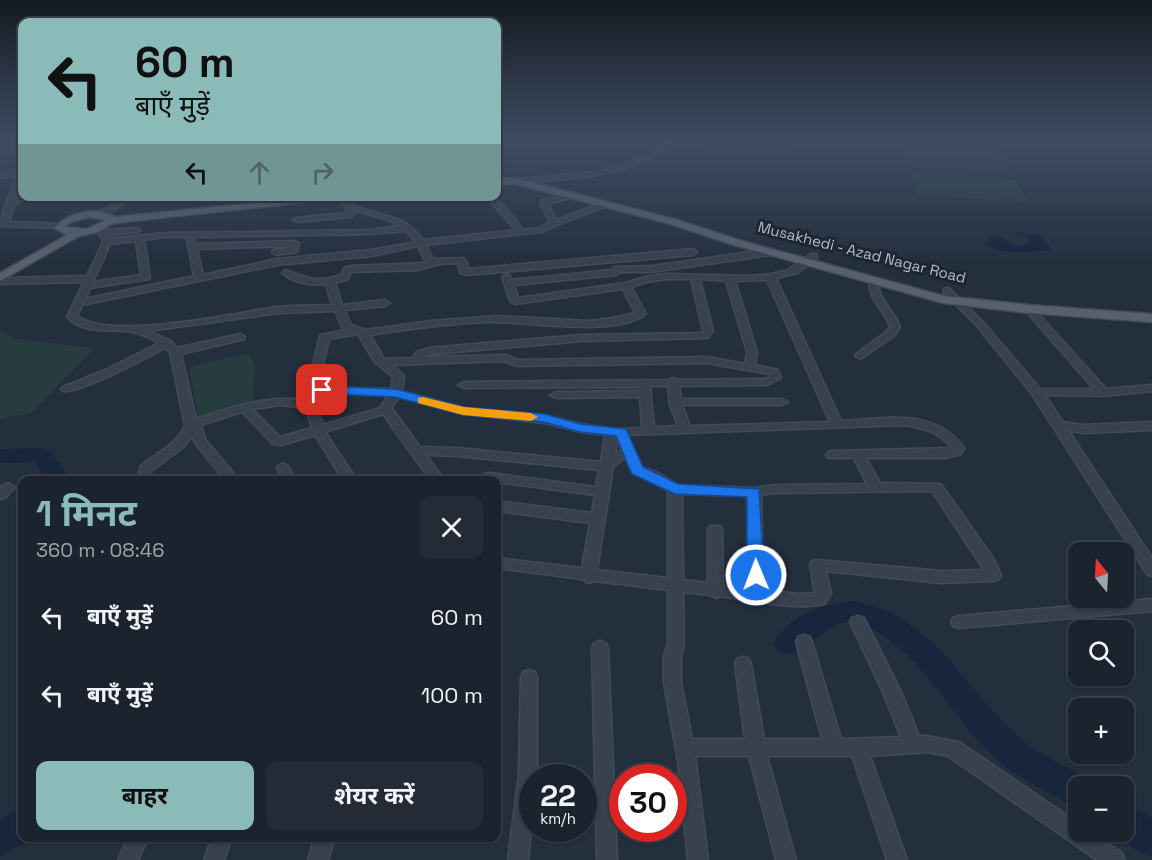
<!DOCTYPE html>
<html lang="hi">
<head>
<meta charset="utf-8">
<style>
  :root { --surface:#1b232e; --page:#242b36; --text:#f1f3f6; --muted:#a0a4aa; --line:#39404a; --accent:#8bbbb9 }
  body { margin:0; font-family:"Space Grotesk","Noto Sans Devanagari",sans-serif; background:var(--page); color:var(--text); height:100vh; display:flex; flex-direction:column; font-size:22px; white-space:nowrap }
  * { box-sizing:border-box; margin:0 }
  p { font-size:20px; color:var(--muted) }
  .icon { flex:none; width:33px; height:33px; fill:none; stroke:currentColor; stroke-width:2; stroke-linecap:round; stroke-linejoin:round }
  .map { position:relative; flex:1; overflow:hidden }
  .drawer { position:absolute; left:18px; top:476px; width:483px; height:366px; display:flex; flex-direction:column; background:var(--surface); border-radius:12px; box-shadow:0 2px 4px #0004,0 0 0 2px var(--line) }
  .drawer>* { flex:none }
  .top-card { position:absolute; left:18px; top:18px; width:483px; height:183px; border-radius:12px; box-shadow:0 2px 4px #0004,0 0 0 2px var(--line); background:#8bbbb9; color:#111; overflow:hidden }
  .needle { width:39px; rotate:342deg }
  .fabs { position:absolute; left:1068px; top:542px; display:grid; gap:12px }
  .fabs a { display:grid; place-items:center; width:66px; height:66px; border-radius:12px; background:var(--surface); box-shadow:0 2px 4px #0004,0 0 0 2px var(--line); font-size:30px }
  .speed { position:absolute; left:519px; top:764px; display:flex; gap:12px; font-size:30px; font-weight:700; text-align:center }
  .speed>* { display:grid; place-content:center; width:78px; height:78px; border-radius:50%; background:var(--surface); box-shadow:0 2px 4px #0004,0 0 0 2px var(--line); line-height:1 }
  .speed small { font-size:15px; font-weight:400 }
  .speed .limit { border:9px solid #d22; background:#fff; color:#111 }
  .pin { position:absolute; display:grid; place-items:center; width:51px; height:51px; color:#fff; margin:-26px; border-radius:12px; box-shadow:0 3px 9px #0006 }
  .me { position:absolute; width:66px; margin:-33px; rotate:359deg; stroke-linejoin:round; filter:drop-shadow(0 0 4px #0008) }
  .turn { display:flex; align-items:center; gap:21px; height:126px; padding:0 18px; font-size:27px }
  .turn .icon { width:78px; height:78px; stroke-width:2.5 }
  .turn b { display:block; font-size:42px; line-height:51px }
  .lanes { display:flex; align-items:center; height:57px; padding:0 18px; background:#0003; justify-content:center; gap:30px; direction:ltr }
  .lanes .off { opacity:.35 }
  .round { display:grid; place-items:center; flex:none; width:63px; height:63px; border-radius:12px; background:var(--page) }
  .headline { display:flex; align-items:center; justify-content:space-between; height:102px; padding:0 18px }
  h1 { font-size:36px; font-weight:700; line-height:45px; color:var(--accent) }
  .action { display:flex; gap:12px; margin-top:auto; padding:12px 18px }
  .action a { flex:1; height:69px; border-radius:12px; background:var(--accent); color:#111; font-size:24px; font-weight:700; line-height:69px; text-align:center }
  .action a+a { background:var(--page); color:var(--text) }
  ul { padding:0; list-style:none }
  li { display:flex; align-items:center; gap:18px; height:78px; padding:0 18px }
  li div { flex:1 }
  li b { display:block; font-size:22px }
  li em { font-style:normal }
  .map>svg:first-child { display:block }
  .green { fill:#263c3f }
  .water { fill:#17263c }
  .lines { fill:none; stroke-linecap:round; stroke-linejoin:round }
  .river { fill:#17263c; fill-rule:evenodd }
  .minor-casing { stroke:#414a57; stroke-width:3 }
  .major-casing { stroke:#414a57; stroke-width:3 }
  .minor { fill:#38414e; fill-rule:evenodd }
  .major { fill:#56606e; fill-rule:evenodd }
  .route { fill:#1a73e8; stroke:#114b97; stroke-width:1.5 }
  .slow { fill:#f59e0b }
  .labels { text-anchor:middle; dominant-baseline:central; stroke-width:6; stroke-linejoin:round; paint-order:stroke }
  .far-street-label { font-size:15px; fill:#b4bcc9; stroke:#1d2633 }
</style>
</head>
<body>
<div class="map">
<svg width="1152" height="860" viewBox="0 0 1152 860">
  <rect width="100%" height="100%" fill="#242f3e"/>
  <path class="green" d="M691,140H799C778,161 715,153 691,140Z
    M900,141L994,146L1012,172L907,165Z
    M911,172L1016,180L1029,203L917,194Z
    M0,331L17,339L94,348L31,413L0,419Z
    M249,353L255,366L253,403L198,418L189,367Z"/>
  <path class="water" d="M1010,232L1040,234L1051,250C1030,251 1002,256 985,244L989,237L1000,235C1008,241 1017,251 1029,242L1027,237Z"/>
  <g class="lines">
    <path class="river" d="M41,448L49,450L70,480H47L35,462L0,463V449Z
      M854,601C865,604 878,607 889,612C942,638 973,695 1015,734C1036,754 1065,765 1090,779L1093,786H1078V807C1067,804 1057,797 1046,791C1028,781 1008,771 993,756C951,715 923,657 871,628C825,603 812,664 778,652L774,644C789,614 823,604 854,601Z
      M1124,802L1152,818V857L1139,852L1112,831H1124Z
      M22,809V837L34,838L0,856V819Z"/>
    <defs>
      <path id="minor" d="M668,140H675C635,180 568,178 516,183L513,181L516,179C568,174 627,176 668,140Z
        M22,146V150L0,153V149Z
        M22,170V181L17,198L22,195L30,196L14,205L9,222L59,224H62V228L0,226L5,205L17,176L0,178V174Z
        M570,193L574,195L573,197L548,204L556,220L602,203L609,205L557,225L542,232L426,245L433,259L463,258L467,262V269L693,249L697,252L693,255L467,275L460,273L458,263L439,264L419,270L351,272L348,279L335,283L342,305L385,300L390,303L385,306L344,310L351,325L365,330L431,321L498,316L589,321L607,319L635,313L623,289L515,304L510,301L502,277L506,274L509,275L512,280L611,270L615,267L652,266L771,249L775,252L771,255L652,272H620L616,275L514,285L518,298L625,283L645,277L666,274L750,276L772,274L788,270L811,254H817V258L797,273L776,278L841,421C885,419 935,407 964,448L961,454L945,458H866L880,483L941,484L993,558L1001,575L999,579L994,581L941,583L826,571L831,594L825,603C799,612 749,600 721,596L716,598L710,595L683,592L684,643L681,656V682L692,739H745L735,664L737,659L743,657L749,659L751,664L764,739H822L796,642L798,637L804,635L810,637L812,642L841,739L901,737L883,692L850,622L852,618L858,616L864,618L901,692L919,736H926L959,742L1078,823V831H1090L1122,853L1125,860H1097L948,756L926,752L870,756L907,860H887L852,756H767L796,860H776L749,756H695L708,860H688L678,762L664,682V656L668,643V590L594,581L588,583L582,579L496,568V558L582,568L590,523L496,511V501L592,513L595,495L496,482V480H485L483,477L484,474L489,473L596,487L599,470L457,456L426,455L444,480H430L383,414L325,432L357,480H343L315,435L282,445L273,444L242,412L201,425L205,439L239,480H225L195,443L192,436L183,447L151,471L152,480H138L140,467C155,453 178,445 185,425L170,353L166,348C147,357 80,394 63,391L61,389L63,387L103,371L159,343C151,339 141,333 132,332C109,328 85,336 67,317L84,282L0,284V278L87,276L103,242L96,228L100,226L105,230L137,228L141,230L137,232L108,235L110,239L165,233L369,230L401,226L388,220L353,210L354,215L350,217L297,222L293,220L297,218L346,213V207L334,197C343,196 347,202 355,206C385,219 400,211 423,240L516,230L497,209L483,196C501,196 512,217 523,230L540,228L550,222L540,203L541,201ZM406,231L416,242L371,250L277,259L203,275L197,249L290,246V248L273,250L272,252L276,255L297,252L299,243L295,241L196,244L193,237L369,234ZM165,237H189L187,239L194,276L85,299L90,288L149,279L150,277L144,240ZM136,241L141,275L93,282L110,244ZM418,246L426,263L351,266L344,268L341,275C318,283 307,278 286,270L282,273C294,283 311,286 326,284L332,305C314,306 295,305 277,307C234,313 111,341 77,316L82,305L277,265L371,256ZM666,279H691L703,331L701,333L582,335L429,348L417,352L412,358L384,359L370,335C408,329 447,324 486,322C525,321 615,338 646,314L631,287L647,282ZM700,279L726,281L747,352L745,364L707,357L518,360L506,355L424,357L431,354L582,341L708,338L713,331ZM767,280L830,422L690,426L682,405H782L788,402L782,399H681L679,386L767,385L781,378L778,370L755,365L757,352L735,281ZM335,311L342,327L347,330L320,335L312,369L296,399C260,397 229,408 196,419L181,354L244,339L245,337L240,334L177,348L171,341L148,331L279,313ZM358,334L374,361L393,377L391,389L322,387L318,388L308,402L306,401L322,369L329,339ZM504,361L516,366L707,363L769,374L770,377L765,379L678,380L673,378L668,380L464,382L458,385L464,388L640,387V391L556,392L550,395L556,398L640,397L642,428L614,429L581,424L544,415L463,408L402,391L404,376L392,365ZM650,386H668L670,405L678,426L654,427ZM325,393L388,396L380,408L323,425L317,406ZM399,397L463,414L544,423L581,432L605,435L601,462L457,448L420,447L394,411L391,409ZM281,405L306,408L312,428L280,437L252,409ZM903,425C924,428 939,432 952,448L832,451L828,452L826,455L828,458H854L867,484L775,485L754,488L678,485L656,472L642,467L628,435ZM617,437L622,450L615,453ZM625,457L632,473L646,478L668,491V578L597,570L613,467ZM932,491L984,570L941,571L817,560L812,561L810,565L815,593L798,594L763,590L761,495L775,493ZM682,494L747,496L748,588L723,585L722,529L720,526H710L708,529V583L683,580Z
        M126,196H135L104,216L97,214Z
        M874,277L878,280C876,298 895,311 900,327L894,336L860,359L855,356L856,354L886,332L890,327C885,310 866,298 870,280Z
        M947,288L950,289L983,322L1040,389H1094L1026,311V307H1032L1106,389L1152,385V391L1103,396L1045,395L1063,422L1082,425L1152,422V430L1082,433L1068,430L1152,558V576L1147,574L1032,394L977,326L944,293V289Z
        M283,463L289,467L294,480H280L277,467Z
        M8,483L15,487L5,498L0,499V487Z
        M1152,599V611L959,628L953,626L951,622L953,618L959,616Z
        M600,641L606,643L608,648L617,860H597L592,648L594,643Z
        M529,670L535,672L537,677V777H532V821L528,860H508L519,774L521,677L523,672Z
        M128,837H148L138,860H118Z
        M212,837H232L224,860H204Z
        M315,837H335L328,860H308Z"/>
      <path id="major" d="M516,178L677,220L742,241L944,296L1029,305L1152,314V322L1029,313L943,303L734,245L671,224L516,184L496,185V179Z
        M325,196H363L114,223L98,232L79,236L0,281V273L67,235L54,228C68,212 96,206 115,217ZM90,217L106,220L87,229L65,227L71,222Z"/>
    </defs>
    <use href="#minor" class="minor-casing"/>
    <use href="#major" class="major-casing"/>
    <use href="#minor" class="minor"/>
    <use href="#major" class="major"/>
  </g>
  <linearGradient id="sky" x2="0" y2="1"><stop stop-color="#141a22"/><stop offset="0.54" stop-color="#3f4d63"/><stop offset="1" stop-color="#3f4d63" stop-opacity="0"/></linearGradient>
  <rect width="1152" height="261" fill="url(#sky)"/>
  <path class="route" d="M322,386L396,389L464,407L544,414L581,424L626,429L643,467L678,484L759,489L764,575L762,580H750L747,575V497L675,494L632,474L616,436L580,432L544,422L463,415L395,397L317,393V387Z"/>
  <path class="slow" d="M423,397L464,407L531,413L538,417L531,421L463,415L418,403V398Z"/>
  <g class="labels">
    <g class="far-street-label">
      <text transform="translate(862 252) rotate(14)">Musakhedi - Azad Nagar Road</text>
    </g>
  </g>
</svg>
<div class="fabs">
<a><svg class="needle" viewBox="-14 -14 28 28"><path d="M0-13l5 13h-10z" fill="#e53935"/><path d="M0 13l5-13h-10z" fill="#a0a4aa"/></svg></a>
<a><svg class="icon" aria-label="search" viewBox="0 0 24 24"><circle cx="10" cy="10" r="6"/><path d="M15 15l6 6"/></svg></a>
<a>+</a>
<a>−</a>
</div>
<div class="speed"><div>22<small>km/h</small></div><div class="limit">30</div></div>
<div class="pin" style="left:322px;top:390px;background:#d93025"><svg class="icon" aria-label="arrive" viewBox="0 0 24 24"><path d="M6 21V4h12l-3 4 3 4H6"/></svg></div>
<svg class="me" style="left:756px;top:575px" viewBox="-20 -20 40 40"><circle r="17" fill="#1a73e8" stroke="#fff" stroke-width="3"/><path d="M0-11L8 9 0 5-8 9z" fill="#fff"/></svg>
<div class="top-card">
<div class="turn"><svg class="icon" aria-label="left" viewBox="0 0 24 24"><path d="M17 20v-9H6M10 6l-5 5 5 5"/></svg><div><b>60 m</b>बाएँ मुड़ें</div></div>
<div class="lanes"><svg class="icon" aria-label="left" viewBox="0 0 24 24"><path d="M17 20v-9H6M10 6l-5 5 5 5"/></svg><svg class="icon off" aria-label="ahead" viewBox="0 0 24 24"><path d="M12 20V5M6 11l6-6 6 6"/></svg><svg class="icon off" aria-label="right" viewBox="0 0 24 24"><path d="M7 20v-9h11M14 6l5 5-5 5"/></svg></div>
</div>
<section class="drawer">
<div class="headline"><div><h1>1 मिनट</h1><p>360 m · 08:46</p></div><a class="round"><svg class="icon" aria-label="close" viewBox="0 0 24 24"><path d="M6 6l12 12M18 6L6 18"/></svg></a></div>
<ul>
<li><svg class="icon" aria-label="left" viewBox="0 0 24 24"><path d="M17 20v-9H6M10 6l-5 5 5 5"/></svg><div><b>बाएँ मुड़ें</b></div><em>60 m</em></li>
<li><svg class="icon" aria-label="left" viewBox="0 0 24 24"><path d="M17 20v-9H6M10 6l-5 5 5 5"/></svg><div><b>बाएँ मुड़ें</b></div><em>100 m</em></li>
</ul>
<div class="action"><a>बाहर</a><a>शेयर करें</a></div>
</section>
</div>
</body>
</html>
